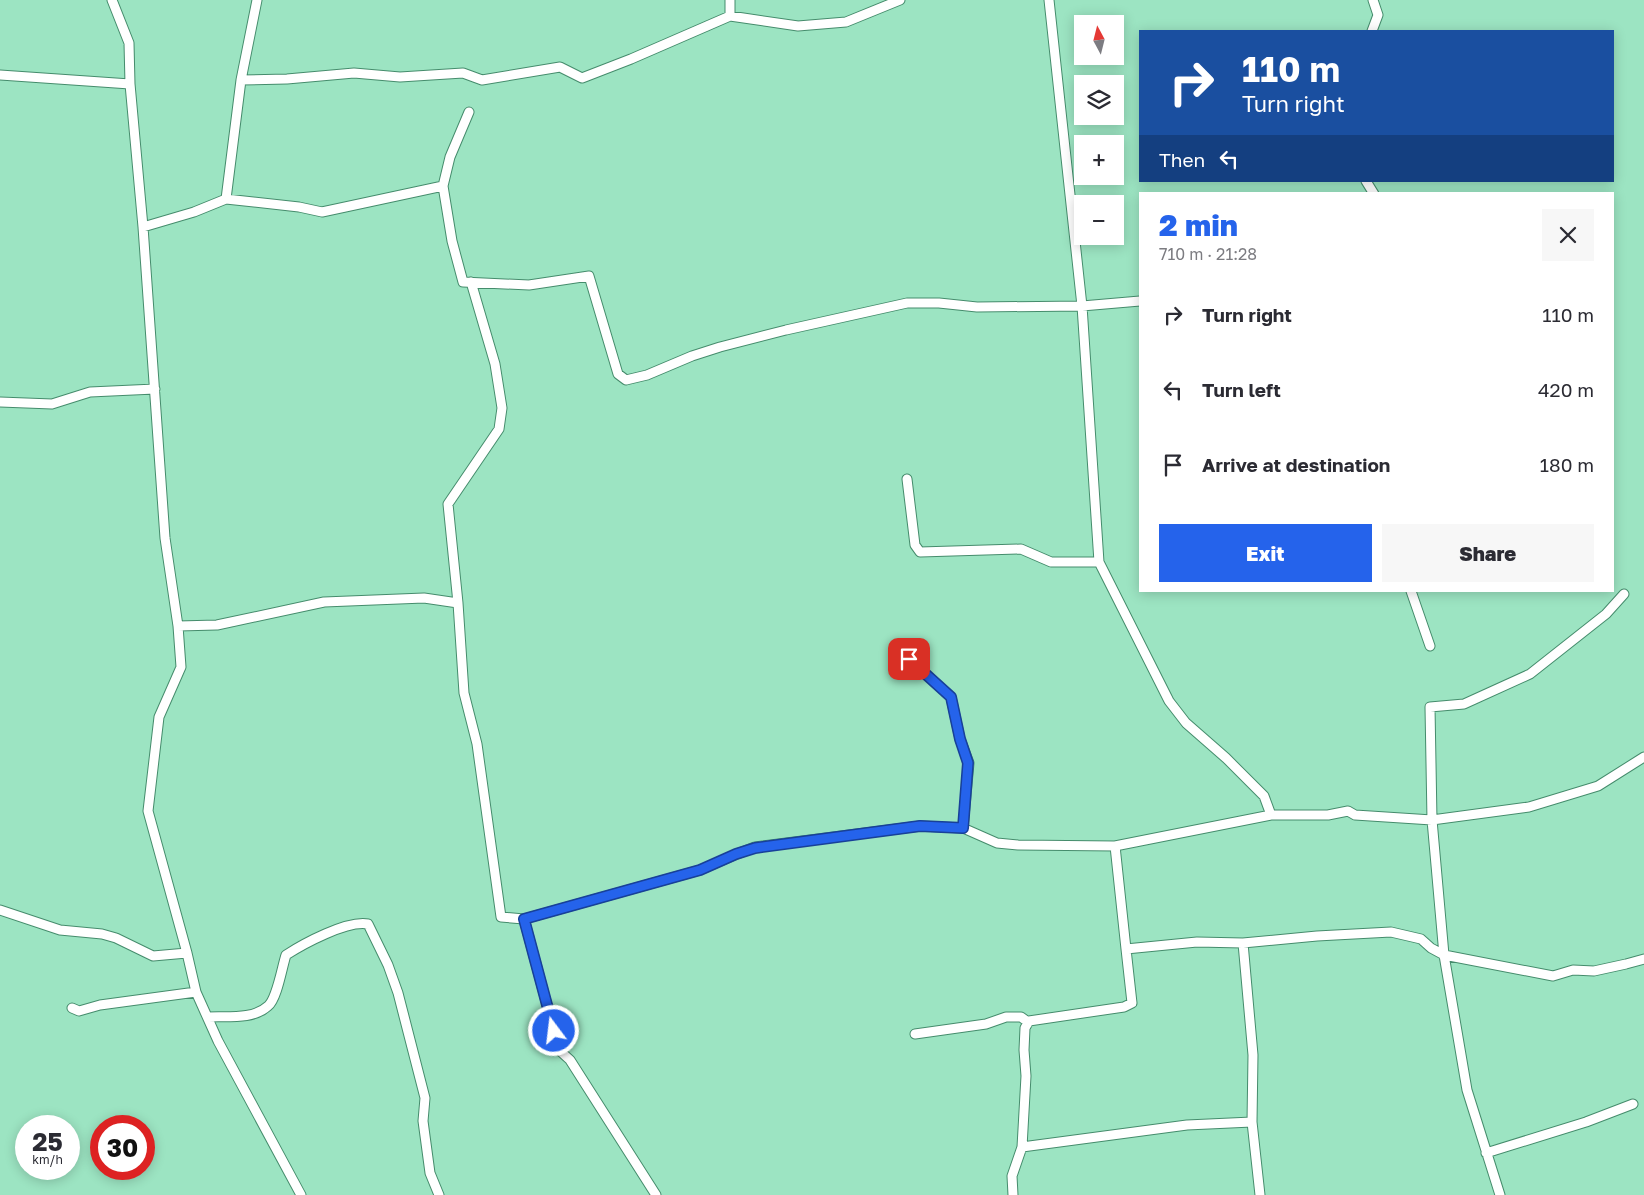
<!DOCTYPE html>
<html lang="en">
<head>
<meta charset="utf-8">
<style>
  :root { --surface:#fff; --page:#f7f7f7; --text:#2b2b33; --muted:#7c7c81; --accent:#2563eb }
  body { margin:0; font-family:"Golos Text",sans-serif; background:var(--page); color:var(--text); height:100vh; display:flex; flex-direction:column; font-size:19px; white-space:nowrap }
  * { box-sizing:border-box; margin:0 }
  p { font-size:16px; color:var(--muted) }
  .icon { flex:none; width:28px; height:28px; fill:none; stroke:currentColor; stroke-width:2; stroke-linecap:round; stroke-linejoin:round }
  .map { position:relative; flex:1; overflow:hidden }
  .drawer { position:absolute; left:1139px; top:192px; width:475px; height:400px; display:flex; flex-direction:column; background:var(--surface); border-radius:0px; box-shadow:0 2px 12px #0003 }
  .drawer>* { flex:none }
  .hud { position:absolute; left:1139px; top:30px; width:475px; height:152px; border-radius:0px; box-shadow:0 2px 12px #0003; background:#1a4fa0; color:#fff; overflow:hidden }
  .needle { width:32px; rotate:353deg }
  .tools { position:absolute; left:1074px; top:15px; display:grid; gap:10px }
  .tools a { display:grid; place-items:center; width:50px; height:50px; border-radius:0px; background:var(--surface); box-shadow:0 2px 12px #0003; font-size:25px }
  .speed { position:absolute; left:15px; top:1115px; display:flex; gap:10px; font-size:25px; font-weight:700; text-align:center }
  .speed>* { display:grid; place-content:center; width:65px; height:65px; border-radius:50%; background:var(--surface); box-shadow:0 2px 12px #0003; line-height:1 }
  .speed small { font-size:12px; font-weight:400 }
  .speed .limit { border:8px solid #d22; background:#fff; color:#111 }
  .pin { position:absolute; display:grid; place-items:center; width:42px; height:42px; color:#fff; margin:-21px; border-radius:10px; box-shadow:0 2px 8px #0006 }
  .me { position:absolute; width:55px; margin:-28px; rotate:345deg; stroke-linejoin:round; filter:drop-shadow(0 0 4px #0008) }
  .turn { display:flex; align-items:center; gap:18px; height:105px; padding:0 20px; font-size:22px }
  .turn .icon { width:65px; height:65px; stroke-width:2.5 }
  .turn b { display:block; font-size:35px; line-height:42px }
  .then { display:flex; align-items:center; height:48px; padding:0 20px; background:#0003; gap:10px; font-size:19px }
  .round { display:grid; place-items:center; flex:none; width:52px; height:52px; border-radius:0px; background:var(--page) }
  .headline { display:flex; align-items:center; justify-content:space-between; height:85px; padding:0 20px }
  h1 { font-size:30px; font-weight:800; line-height:38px; color:var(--accent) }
  .primary-button { display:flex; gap:10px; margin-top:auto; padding:10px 20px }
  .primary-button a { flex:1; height:58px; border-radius:0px; background:var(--accent); color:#fff; font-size:20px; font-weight:800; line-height:58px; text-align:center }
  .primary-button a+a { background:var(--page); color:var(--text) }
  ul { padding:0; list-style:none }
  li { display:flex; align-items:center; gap:15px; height:75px; padding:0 20px }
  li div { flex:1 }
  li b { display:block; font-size:19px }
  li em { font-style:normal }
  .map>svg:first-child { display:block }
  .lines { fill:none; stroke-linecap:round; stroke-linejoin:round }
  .minor-casing { stroke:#458c6c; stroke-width:11 }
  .minor { stroke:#fff; stroke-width:9 }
  .route-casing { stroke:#184099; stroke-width:12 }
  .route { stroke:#2563eb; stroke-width:9 }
</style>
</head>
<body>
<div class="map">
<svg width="1644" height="1195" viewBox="0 0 1644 1195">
  <rect width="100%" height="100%" fill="#9ce4c2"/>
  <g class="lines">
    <defs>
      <path id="minor" d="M112,0L129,43L130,84L143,227L165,538L178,626L181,667L159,717L148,811L187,953L196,992L218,1041L301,1195
        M730,0V16
        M900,0L846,22L798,26L730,16L631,59L582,78L560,67L482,80L463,73L400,77L354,73L287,79L241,80L226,199L299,207L322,212L443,186L452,241L463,282L529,285L589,276L618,374L626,380L647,375L692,356L720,347L786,330L907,303H939L977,307L1082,306L1140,301
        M1049,0L1082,306L1099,562L1169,701L1186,723L1226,758L1264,796L1271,815L1115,846L1126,949L1197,942L1243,943L1317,936L1391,932L1421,939L1431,948L1444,955L1553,976L1573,970L1594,971L1626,964L1644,959
        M1372,31L1378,15L1373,0
        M0,75L130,84
        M241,80L257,0
        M1366,181L1374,194
        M443,186L450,157L469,112
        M143,227L194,212L226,199
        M471,282L495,364L502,408L499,429L448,504L458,603L464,693L477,744L501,917L524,919
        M0,402L52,404L90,392L155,389
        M907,479L915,545L920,552L1021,549L1051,562H1099
        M1411,591L1430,646
        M178,626L217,625L324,602L424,598L458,603
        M909,659L951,697L960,739L969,763L963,828
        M1271,815H1328L1348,811L1355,815L1432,820L1529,807L1598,786L1644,757
        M0,910L60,930L102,934L116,938L153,956L187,953
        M1243,943L1253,1055L1252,1122L1260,1195
        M72,1008L79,1011L100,1005L196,992
        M208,1017C227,1016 253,1020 268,1006C277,999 282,967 286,955C303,944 347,920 368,924L388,965L398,993L425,1098L423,1121L430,1173L439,1195
        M915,1034L986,1024L1006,1017H1021L1028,1022L1029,1021
        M1022,1147L1187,1125L1252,1122
        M1486,1153L1586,1122L1633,1104
        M656,1195L570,1060L559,1050L524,919L700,870L737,854L755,847L920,826L963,828L997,843L1018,845L1115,846
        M1013,1195L1012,1176L1022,1147L1026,1076L1024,1050L1025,1028L1029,1021L1124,1007L1132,1003L1126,949
        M1500,1195L1467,1090L1444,955L1432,820L1430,707L1464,704L1530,674L1606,614L1624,594"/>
    </defs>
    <use href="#minor" class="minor-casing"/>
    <use href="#minor" class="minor"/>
  </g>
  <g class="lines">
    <defs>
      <path id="route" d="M554,1031L524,919L700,870L736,854L755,848L920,826L963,828L968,763L960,739L951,697L909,659"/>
    </defs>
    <use href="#route" class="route-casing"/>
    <use href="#route" class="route"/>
  </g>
</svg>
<div class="tools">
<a><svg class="needle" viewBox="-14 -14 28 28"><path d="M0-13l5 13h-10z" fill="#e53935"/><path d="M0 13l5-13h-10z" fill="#7c7c81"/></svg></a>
<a><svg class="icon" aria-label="layers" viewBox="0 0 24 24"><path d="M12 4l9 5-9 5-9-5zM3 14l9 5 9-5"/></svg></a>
<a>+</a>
<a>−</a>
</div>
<div class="speed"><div>25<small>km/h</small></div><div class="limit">30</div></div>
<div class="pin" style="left:909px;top:659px;background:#d93025"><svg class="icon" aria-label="arrive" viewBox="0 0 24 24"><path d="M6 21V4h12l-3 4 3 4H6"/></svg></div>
<svg class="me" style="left:554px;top:1031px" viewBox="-20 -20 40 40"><circle r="17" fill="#2563eb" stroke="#fff" stroke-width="3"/><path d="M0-11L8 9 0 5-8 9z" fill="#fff"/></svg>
<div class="hud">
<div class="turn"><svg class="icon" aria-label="right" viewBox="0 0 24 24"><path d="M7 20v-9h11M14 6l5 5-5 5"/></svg><div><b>110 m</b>Turn right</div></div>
<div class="then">Then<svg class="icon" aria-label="left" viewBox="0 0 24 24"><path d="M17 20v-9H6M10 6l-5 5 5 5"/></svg></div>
</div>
<section class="drawer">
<div class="headline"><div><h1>2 min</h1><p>710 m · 21:28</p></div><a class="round"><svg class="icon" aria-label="close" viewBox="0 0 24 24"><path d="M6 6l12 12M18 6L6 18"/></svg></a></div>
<ul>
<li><svg class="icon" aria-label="right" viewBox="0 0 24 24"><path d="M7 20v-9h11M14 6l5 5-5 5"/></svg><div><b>Turn right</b></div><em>110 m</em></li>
<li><svg class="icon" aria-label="left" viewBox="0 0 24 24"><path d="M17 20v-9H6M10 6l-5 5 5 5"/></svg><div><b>Turn left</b></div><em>420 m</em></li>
<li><svg class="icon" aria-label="arrive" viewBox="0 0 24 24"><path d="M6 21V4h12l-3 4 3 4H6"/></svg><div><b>Arrive at destination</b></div><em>180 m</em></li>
</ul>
<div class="primary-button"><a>Exit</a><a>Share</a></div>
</section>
</div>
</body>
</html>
